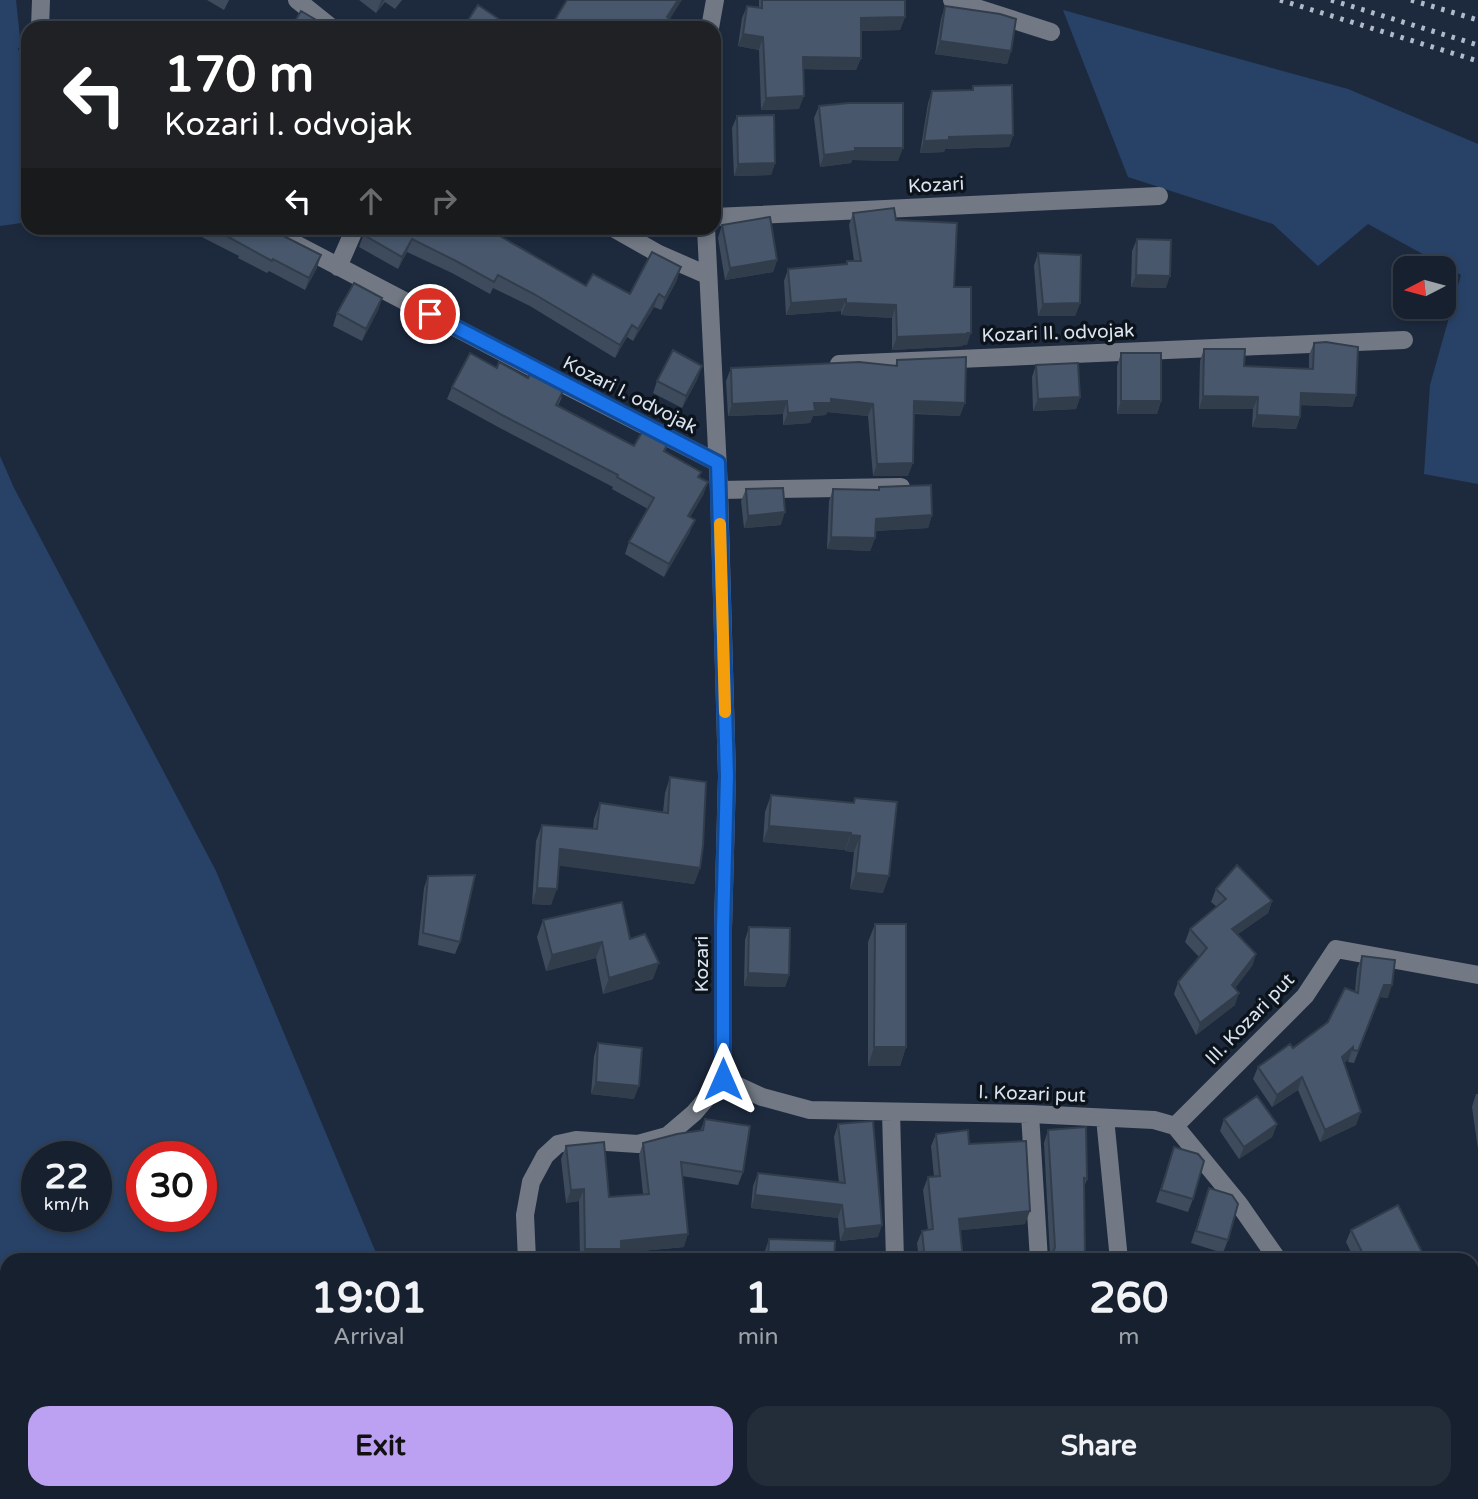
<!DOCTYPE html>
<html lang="en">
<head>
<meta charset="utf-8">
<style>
  :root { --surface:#16202e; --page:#232d3a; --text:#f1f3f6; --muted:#9ea3aa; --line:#353e4a; --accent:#bca0f2 }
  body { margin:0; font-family:"Varela Round",sans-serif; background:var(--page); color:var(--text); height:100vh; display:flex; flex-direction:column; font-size:26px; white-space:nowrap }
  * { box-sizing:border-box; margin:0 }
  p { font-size:23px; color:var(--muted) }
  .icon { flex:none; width:38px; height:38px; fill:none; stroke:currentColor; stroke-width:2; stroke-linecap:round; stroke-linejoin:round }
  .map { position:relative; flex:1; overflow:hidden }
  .details { position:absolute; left:0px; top:1253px; width:1479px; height:247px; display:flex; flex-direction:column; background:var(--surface); border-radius:21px 21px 0 0; box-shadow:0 4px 10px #0003,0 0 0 2px var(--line) }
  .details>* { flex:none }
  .hud { position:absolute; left:21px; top:21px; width:700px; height:214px; border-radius:21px; box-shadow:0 4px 10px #0003,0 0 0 2px var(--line); background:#202124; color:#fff; overflow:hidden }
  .needle { width:46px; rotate:264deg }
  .controls { position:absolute; left:1393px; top:256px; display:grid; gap:14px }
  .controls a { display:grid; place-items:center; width:63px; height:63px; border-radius:14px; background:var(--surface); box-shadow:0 4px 10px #0003,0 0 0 2px var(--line); font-size:35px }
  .speed { position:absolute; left:21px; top:1141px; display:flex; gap:14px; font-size:35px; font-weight:700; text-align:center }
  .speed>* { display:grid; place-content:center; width:91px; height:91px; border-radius:50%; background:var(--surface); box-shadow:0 4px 10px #0003,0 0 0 2px var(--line); line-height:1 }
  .speed small { font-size:18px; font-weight:400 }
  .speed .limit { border:10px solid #d22; background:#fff; color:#111 }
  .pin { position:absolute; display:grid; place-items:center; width:60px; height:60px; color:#fff; margin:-30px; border:4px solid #fff; border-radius:50%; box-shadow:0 2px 7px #0007 }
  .me { position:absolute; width:77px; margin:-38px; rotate:0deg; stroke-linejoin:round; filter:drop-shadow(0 0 5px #0008) }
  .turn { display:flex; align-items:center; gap:24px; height:147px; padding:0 28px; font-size:32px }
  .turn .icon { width:91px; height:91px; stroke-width:2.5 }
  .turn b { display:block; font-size:49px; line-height:60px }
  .lanes { display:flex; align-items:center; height:66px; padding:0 28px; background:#0003; justify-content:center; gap:35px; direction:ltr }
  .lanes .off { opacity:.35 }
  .eta { display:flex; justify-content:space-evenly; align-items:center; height:119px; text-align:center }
  .eta b { font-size:42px; font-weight:700; line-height:49px }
  .button { display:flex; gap:14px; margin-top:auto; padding:14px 28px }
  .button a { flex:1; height:80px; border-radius:21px; background:var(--accent); color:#111; font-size:28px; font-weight:700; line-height:80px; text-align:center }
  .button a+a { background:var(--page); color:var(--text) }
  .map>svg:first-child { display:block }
  .green { fill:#284267; fill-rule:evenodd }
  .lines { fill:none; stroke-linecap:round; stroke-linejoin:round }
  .path { stroke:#8590a0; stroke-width:4.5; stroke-dasharray:3.5 5; stroke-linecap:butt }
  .minor { stroke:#727984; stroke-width:18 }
  .rail { stroke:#b0bac9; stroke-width:5; stroke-dasharray:3.5 7; stroke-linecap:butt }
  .wall { fill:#3e4b5d }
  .shaded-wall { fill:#323d4c }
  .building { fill:#48576c; stroke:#323d4c; stroke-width:2 }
  .route-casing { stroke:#114b97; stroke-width:18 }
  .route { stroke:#1a73e8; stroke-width:12 }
  .slow { stroke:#f59e0b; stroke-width:12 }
  .labels { text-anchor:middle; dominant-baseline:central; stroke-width:7; stroke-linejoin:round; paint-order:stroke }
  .street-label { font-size:19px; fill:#dae3f0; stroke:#0d131b }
</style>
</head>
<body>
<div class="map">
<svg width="1478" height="1499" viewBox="0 0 1478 1499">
  <rect width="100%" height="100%" fill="#1d2a3e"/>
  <path class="green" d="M0,0H16L21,48H18V50H21L28,108V222L0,226Z
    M1063,10L1348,89L1478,144V484L1424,474L1430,385L1461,275L1368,224L1318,266L1273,224L1128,177Z
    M0,456L14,488L216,871L379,1260H7V1419L0,1422ZM37,1157H96V1216H37ZM142,1157H201V1216H142Z
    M1478,1276V1362L1472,1348V1279Z
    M227,1493H316L300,1499H229Z
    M341,1493H408L406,1499H325Z"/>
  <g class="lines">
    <path class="path" d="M24,41L28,75
      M315,1499L331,1493"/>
    <path class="minor" d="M297,0L332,28
      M952,0L1051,32
      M40,28L41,0
      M710,28L715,0
      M714,217L1159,196
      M265,228L567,386L718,463
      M613,228L659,254L707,275
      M338,267L355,228
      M839,364L1404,340
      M719,490L901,487
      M723,1079L762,1097L810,1110L1030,1114L1154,1120L1175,1126L1239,1204L1278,1260
      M891,1112L895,1260
      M1030,1114L1039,1260
      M1105,1118L1119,1260
      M1175,1126L1305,996L1336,949L1478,975
      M527,1260L525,1215L531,1182L545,1156L558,1144L576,1140L638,1144L667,1136L694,1113L723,1079V928L727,776L719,490L706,228
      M0,1437L7,1435
      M1416,1493L1419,1499
      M547,1499V1493
      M1040,1499V1493
      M1196,1499L1199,1493"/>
    <path class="rail" d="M1280,0L1478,61
      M1331,0L1478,45
      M1411,0L1478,20"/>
  </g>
  <path class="wall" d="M207,0H229L224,10Z
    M359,0H402L395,9L385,2L376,13Z
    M759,0H905V17L900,30L861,31V58L856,70L803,69L799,109L761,110L759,50L738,46L742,18L747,6L759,7Z
    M945,6L1011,51L1007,64L935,54L941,19Z
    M973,86L1013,135L1009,147L945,149L944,152L920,153L928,103L932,91L972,90Z
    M819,106L898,161L852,160L851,163L820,167L814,118Z
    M737,116L775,163L771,175L734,176L732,128Z
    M853,213L896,220L954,287L967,345H963V346L892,350V318L841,315V311L786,315L784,281L788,269L846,264L847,261H854L849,225Z
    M722,225L777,260L773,272L725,280L718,238Z
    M194,228H268L317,268L305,290L269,271L267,273L238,258L239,256L192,232Z
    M366,228H486L586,286L630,294L677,280L661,310L654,307L633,341L627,337L615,358L530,306L493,288L490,294L452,273L407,252L398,269L359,247Z
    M636,228H649L645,233Z
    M1137,239L1166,288L1131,287L1132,251Z
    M1038,253L1080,303L1075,316H1038L1034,266Z
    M382,298L378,310L362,341L333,326L337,313Z
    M1314,343L1356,395L1352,407L1301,405L1300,417L1296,429L1252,427L1253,409H1199L1200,361L1204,349L1244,366L1309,369V355Z
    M1121,353L1161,401L1157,414H1117V366Z
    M897,360L960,416L914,414L908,476H873L868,416L827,412L826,415L813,416L810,423L783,425V414L728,416L726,381L731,368L895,366Z
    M1036,365L1080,397L1076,409L1033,411L1032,377Z
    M698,378L682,408L653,393L657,381Z
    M452,387L562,397L558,406L634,446L669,441L665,452L701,472L699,478L708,482L703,495L690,517V532L664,577L625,554L629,542L648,509L612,489L613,487L500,428L447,399Z
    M879,487L932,515L928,528L875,531V538L870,551L827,549L829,501L833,489L878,490Z
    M746,489L781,525L744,528L741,501Z
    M670,777L700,868L694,884L558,865L551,905L532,904L536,841L542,825L593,829L594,819L600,803L663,812L665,793Z
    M771,795L853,803L855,798L883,893L850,889L854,852L845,851V850L763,842L765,812Z
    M428,876L460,942L455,954L418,945L424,888Z
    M1216,889L1272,901L1268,913L1238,934L1256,954L1252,966L1235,988V1005L1196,1035L1174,994L1178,982L1199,957L1185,942L1190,929L1217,907L1211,902Z
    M543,920L630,939L653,979L603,994L596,958L546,971L537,937Z
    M875,924L906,1047L900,1066H868V942Z
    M749,927L789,975L785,987L744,986L745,940Z
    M1362,956L1388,998L1380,997L1354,1063L1348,1062L1349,1059L1344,1063L1356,1125L1320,1142L1298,1090L1272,1107L1253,1079L1258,1067L1293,1048L1328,1022L1355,992L1357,969Z
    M598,1043L634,1099L591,1094L594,1056Z
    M1476,1094H1478V1149L1472,1107Z
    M705,1119L743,1172L738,1185L682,1176L684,1247L620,1253L617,1260H580L579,1201L566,1203L561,1159L566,1146L609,1197L643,1194L639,1155L643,1143L700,1131Z
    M1224,1119L1277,1124L1272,1137L1239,1159L1220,1131Z
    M838,1124L878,1237L840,1241L838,1218L751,1208L753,1186L758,1173L839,1183L834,1137Z
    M1048,1130L1087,1179L1084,1187L1085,1260H1048L1050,1256L1044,1143Z
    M936,1134L969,1144L1025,1224L960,1230L963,1260H919L917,1243L922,1231L928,1230L923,1190L928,1177H934L931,1146Z
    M1174,1147L1193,1199L1188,1212L1156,1202Z
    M1209,1188L1228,1240L1223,1253L1191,1243Z
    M1351,1230L1426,1260H1355L1346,1242Z
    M769,1239L834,1260H764L765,1251Z
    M1478,1447V1499H1474L1472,1493V1450Z
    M591,1493H637L634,1499H592Z
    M738,1493H781L779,1499H738Z
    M972,1493H1016L1017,1499H973Z
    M1369,1493H1414L1417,1499H1372Z"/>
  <path class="shaded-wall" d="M381,0H385L376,13L381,1Z
    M678,0H682L664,28L667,17Z
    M905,17L900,30L857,31L861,18Z
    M743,34L763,37L759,50L738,46Z
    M940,41L1011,51L1007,64L935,54Z
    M803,57L861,58L856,70L798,69Z
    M804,96L799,109L761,110L766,98Z
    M1013,135L1009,147L945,149L944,152L920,153L924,141L949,137Z
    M855,148H903L898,161L852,160L851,163L820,167L824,155Z
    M775,163L771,175L734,176L738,164Z
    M412,239L407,252L398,269L402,257Z
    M321,255L317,268L305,290L309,278Z
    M777,260L773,272L725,280L730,268Z
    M681,267L677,280L661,310L665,298Z
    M1136,275L1170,276L1166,288L1131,287Z
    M659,294L654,307L633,341L638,329Z
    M382,298L378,310L362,341L366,329Z
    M846,299L841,311L786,315L791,303Z
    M846,303L896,305L892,318L841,315Z
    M1080,303L1075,316H1038L1043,304Z
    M632,325L627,337L615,358L620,345Z
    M971,333L967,345H963V346L892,350L897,337Z
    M702,366L698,378L682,408L686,396Z
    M1301,393L1356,395L1352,407L1297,405Z
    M1203,396L1258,397L1253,409H1199Z
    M1080,397L1076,409L1033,411L1038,399Z
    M831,399L873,404L868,416L827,412L826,415L813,416L810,423L783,425L788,413L814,403Z
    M787,401L783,414L728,416L732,404Z
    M914,401L965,403L960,416L910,413Z
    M1121,401H1161L1157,414H1117Z
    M1257,415L1300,417L1296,429L1252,427Z
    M913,463L908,476H873L877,464Z
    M708,482L703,495L684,528L688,516Z
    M785,512L781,525L744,528L748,516Z
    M932,515L928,528L871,531L876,519Z
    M695,520L690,532L664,577L669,564Z
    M831,537L875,538L870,551L827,549Z
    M769,826L851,833L845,850L763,842Z
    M851,835L860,836L854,852L845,851Z
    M560,849L700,868L694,884L554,865Z
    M856,873L889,876L883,893L850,889Z
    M537,888L557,889L551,905L532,904Z
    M1272,901L1268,913L1228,941L1232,929Z
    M602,942L596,958L546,971L552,955Z
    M1256,954L1252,966L1227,998L1232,985Z
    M659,963L653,979L603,994L609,978Z
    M748,973L789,975L785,987L744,986Z
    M1384,985H1392L1388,998L1380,997L1354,1063Z
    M1239,993L1235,1005L1196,1035L1200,1023Z
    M874,1047H906L900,1066H868Z
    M1353,1047L1349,1059L1338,1069L1342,1057Z
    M1302,1077L1298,1090L1272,1107L1277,1095Z
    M596,1082L639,1086L634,1099L591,1094Z
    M1361,1112L1356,1125L1320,1142L1325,1130Z
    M1277,1124L1272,1137L1239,1159L1244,1147Z
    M584,1189L579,1201L566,1203L571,1190Z
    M755,1195L842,1205L838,1218L751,1208Z
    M1030,1211L1025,1224L954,1231L959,1219Z
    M882,1225L878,1237L840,1241L845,1229Z
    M688,1234L684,1247L620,1253L617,1260H581L585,1249L621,1241Z
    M1478,1385V1396L1472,1399V1388Z
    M597,1493H637L634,1499H595Z
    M766,1493H781L779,1499H742L744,1495Z"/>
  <path class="building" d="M567,0H678L667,17L683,28H550Z
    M762,0H905V17L861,18V58L803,57L804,96L766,98L763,37L743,34L747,6L762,8Z
    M478,5L512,28H463Z
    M945,6L1000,14L1016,19L1011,51L940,41Z
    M301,11L330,28H291Z
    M1012,85L1013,135L949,137V140L924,141L932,91L973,90V86Z
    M849,103H903V148H855V151L824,155L819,106Z
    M774,115L775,163L738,164L737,116Z
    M894,208L896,220L957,223L954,287H971V333H967V334L897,337L896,305L846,303V299L791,303L788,269L847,264V261H861L853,213Z
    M770,217L777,260L730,268L722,225Z
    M212,228H268L321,255L309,278L273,259L272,261Z
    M367,228H486L586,286L593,274L630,294L652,252L681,267L665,298L659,294L638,329L632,325L620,345L534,294L498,275L494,282L456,261L412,239L402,257L364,235Z
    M1137,239L1171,240L1170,276L1136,275Z
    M1038,253L1081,255L1080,303L1043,304Z
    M354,283L382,298L366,329L337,313Z
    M1326,342L1358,347L1356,395L1301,393L1300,417L1257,415L1258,397L1203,396L1204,349H1245L1244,366L1313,369L1314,343Z
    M673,350L702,366L686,396L657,381Z
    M470,353L497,368L499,362L528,378L533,368L566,385L556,405L634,446L645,427L669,441L664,451L701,472L698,477L708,482L688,516L695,520L669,564L629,542L654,498L617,477L618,475L504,416L452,387Z
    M1121,353H1161V401H1121Z
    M966,357L965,403L914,401L913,463L877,464L873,404L831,399V403H814L815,411L788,413L787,401L732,404L731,368L859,362L897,366V360Z
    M1078,363L1080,397L1038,399L1036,365Z
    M931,485L932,515L876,519L875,538L831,537L833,489L879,490V487Z
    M783,488L785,512L748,516L746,489Z
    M670,777L706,782L703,846L700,868L560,849L557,889L537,888L542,825L597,829L600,803L668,813Z
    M771,795L854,803L855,798L897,802L889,876L856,873L860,836L851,835V833L769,826Z
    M1237,865L1272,901L1232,929L1256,954L1232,985L1239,993L1200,1023L1178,982L1207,948L1190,929L1226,899L1216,889Z
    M475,875L460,942L423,933L428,876Z
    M622,902L630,939L645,934L659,963L609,978L602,942L552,955L543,920Z
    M875,924H906V1047H874Z
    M749,927L790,928L789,975L748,973Z
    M1362,956L1395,960L1392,985H1384L1358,1051L1353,1050V1047L1342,1057L1361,1112L1325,1130L1302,1077L1277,1095L1258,1067L1290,1044L1293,1048L1328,1022L1345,988L1358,993Z
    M598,1043L642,1048L639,1086L596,1082Z
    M1257,1096L1277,1124L1244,1147L1224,1119Z
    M705,1119L750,1126L743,1172L681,1162L688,1234L621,1241V1249H585L584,1189L571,1190L566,1146L604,1142L609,1197L649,1194L643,1143L677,1134L703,1130Z
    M873,1121L882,1225L845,1229L842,1205L755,1195L758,1173L845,1183L838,1124Z
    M1086,1127L1087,1179L1084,1178L1085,1260H1049V1257L1053,1253L1055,1247L1048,1130Z
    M968,1130L969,1144L1026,1141L1030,1211L959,1219L963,1260H925L922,1231L933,1229L928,1177L940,1176L936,1134Z
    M1174,1147L1198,1154L1204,1161L1193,1199L1161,1190Z
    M1209,1188L1232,1195L1238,1204L1228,1240L1196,1231Z
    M1398,1205L1426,1260H1366L1351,1230Z
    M769,1239L835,1241L834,1260H768Z
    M1472,1358L1478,1371V1385L1472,1388Z
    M1478,1447V1486L1472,1467V1450Z
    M7,1478V1493H205L208,1499H0V1481Z
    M743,1493H766L744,1495Z
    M978,1493H1016L1017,1499H979Z
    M1156,1493H1191L1189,1499H1165L1155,1496Z
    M1258,1493H1315L1318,1495L1324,1496L1330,1493H1365L1363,1499H1255Z
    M1380,1493H1414L1417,1499H1383Z"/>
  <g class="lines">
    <defs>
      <path id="route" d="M430,314L718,463L727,776L723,928V1079"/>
    </defs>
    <use href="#route" class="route-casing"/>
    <use href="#route" class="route"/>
    <path class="slow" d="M720,524L725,712"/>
  </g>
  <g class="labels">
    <g class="street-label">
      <text transform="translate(936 185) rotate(-3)">Kozari</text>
      <text transform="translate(1058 333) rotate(-2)">Kozari II. odvojak</text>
      <text transform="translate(630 395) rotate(27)">Kozari I. odvojak</text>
      <text transform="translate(702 964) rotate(-90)">Kozari</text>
      <text transform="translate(1250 1019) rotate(-46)">III. Kozari put</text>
      <text transform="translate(1032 1094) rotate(2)">I. Kozari put</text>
    </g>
  </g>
</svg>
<div class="controls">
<a><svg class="needle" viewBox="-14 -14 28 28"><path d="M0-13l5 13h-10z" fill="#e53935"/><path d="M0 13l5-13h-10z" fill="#9ea3aa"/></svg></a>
</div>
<div class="speed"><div>22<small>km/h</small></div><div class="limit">30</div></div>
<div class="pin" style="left:430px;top:314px;background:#d93025"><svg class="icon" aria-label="arrive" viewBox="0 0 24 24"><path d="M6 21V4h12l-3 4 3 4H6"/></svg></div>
<svg class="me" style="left:723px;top:1079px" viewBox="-20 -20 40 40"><path d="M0-17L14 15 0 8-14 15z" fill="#1a73e8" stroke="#fff" stroke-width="4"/></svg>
<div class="hud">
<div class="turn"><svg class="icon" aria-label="left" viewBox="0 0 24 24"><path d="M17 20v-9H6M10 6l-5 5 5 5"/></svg><div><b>170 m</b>Kozari I. odvojak</div></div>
<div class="lanes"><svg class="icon" aria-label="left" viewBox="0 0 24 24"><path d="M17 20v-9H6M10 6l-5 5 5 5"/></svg><svg class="icon off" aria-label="ahead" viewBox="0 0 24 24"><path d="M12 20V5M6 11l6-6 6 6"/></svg><svg class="icon off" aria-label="right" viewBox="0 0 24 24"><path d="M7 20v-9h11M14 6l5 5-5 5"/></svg></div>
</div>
<section class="details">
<div class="eta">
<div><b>19:01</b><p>Arrival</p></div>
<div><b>1</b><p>min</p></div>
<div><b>260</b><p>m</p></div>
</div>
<div class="button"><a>Exit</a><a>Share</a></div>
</section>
</div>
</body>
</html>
